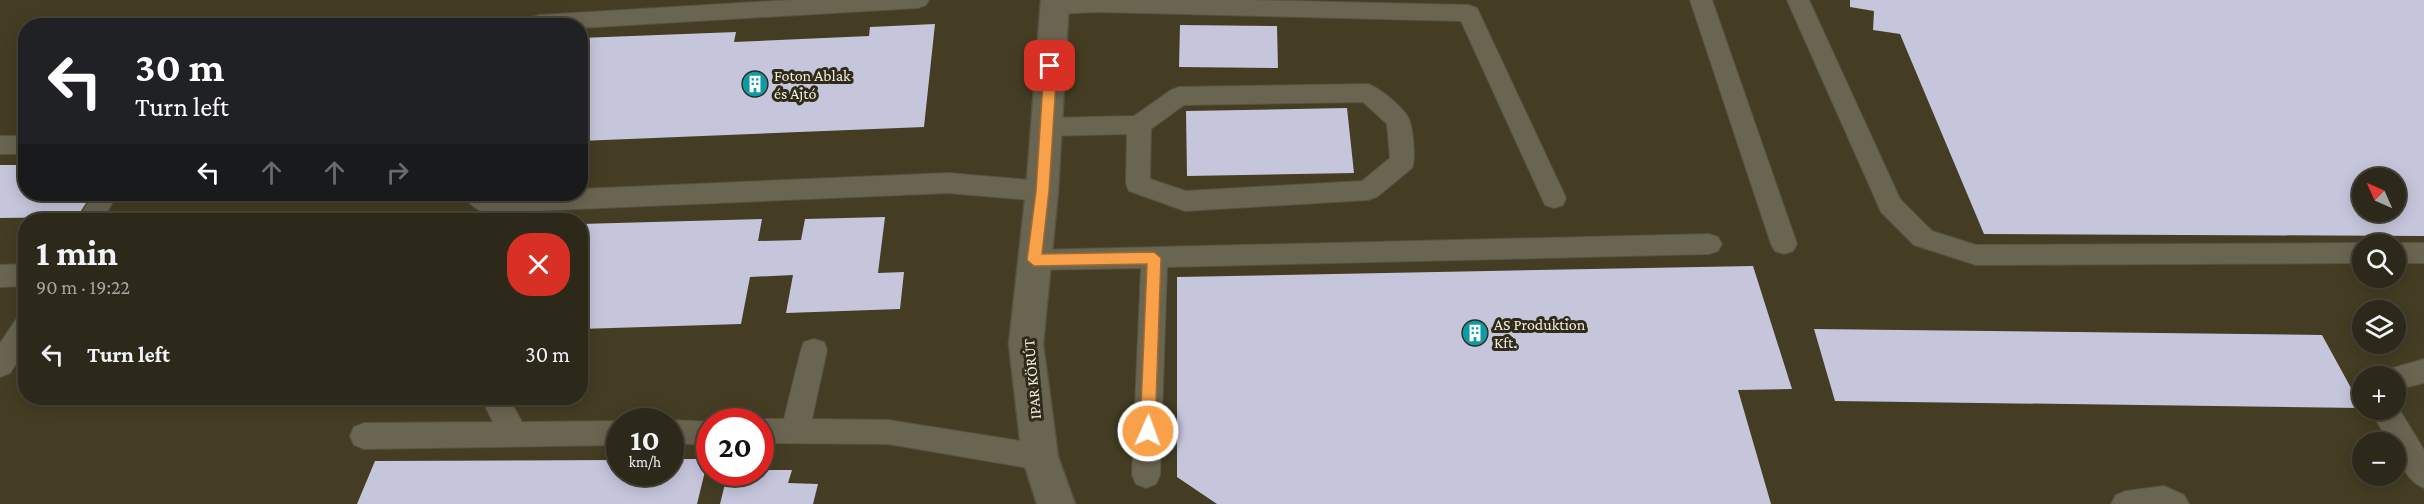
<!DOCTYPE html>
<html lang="en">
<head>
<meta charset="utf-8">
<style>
  :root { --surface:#2c281a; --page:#383427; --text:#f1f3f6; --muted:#a6a6a2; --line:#484439 }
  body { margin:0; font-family:"Crimson Pro",serif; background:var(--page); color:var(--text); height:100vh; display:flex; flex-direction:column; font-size:22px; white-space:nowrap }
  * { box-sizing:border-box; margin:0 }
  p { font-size:20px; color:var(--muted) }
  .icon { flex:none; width:33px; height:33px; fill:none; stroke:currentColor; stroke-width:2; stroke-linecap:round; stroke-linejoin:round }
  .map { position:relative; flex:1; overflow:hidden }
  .drawer { position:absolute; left:18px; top:213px; width:570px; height:192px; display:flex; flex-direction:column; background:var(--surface); border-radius:24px; box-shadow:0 3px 15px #0003,0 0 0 2px var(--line) }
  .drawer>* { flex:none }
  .hud { position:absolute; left:18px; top:18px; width:570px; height:183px; border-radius:24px; box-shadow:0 3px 15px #0003,0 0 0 2px var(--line); background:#202124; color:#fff; overflow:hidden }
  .needle { width:39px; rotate:315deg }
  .buttons { position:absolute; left:2352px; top:168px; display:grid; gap:12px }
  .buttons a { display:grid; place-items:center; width:54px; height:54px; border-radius:50%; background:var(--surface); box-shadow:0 3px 15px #0003,0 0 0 2px var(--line); font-size:30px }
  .speed { position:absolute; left:606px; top:408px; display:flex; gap:12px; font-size:30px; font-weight:700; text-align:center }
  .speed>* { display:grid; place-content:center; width:78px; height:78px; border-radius:50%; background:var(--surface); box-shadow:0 3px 15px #0003,0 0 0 2px var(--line); line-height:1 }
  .speed small { font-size:15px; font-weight:400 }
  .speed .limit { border:9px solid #d22; background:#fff; color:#111 }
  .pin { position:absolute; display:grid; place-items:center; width:51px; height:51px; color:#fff; margin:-26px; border-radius:12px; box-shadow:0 3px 9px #0006 }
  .me { position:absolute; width:66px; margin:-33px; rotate:2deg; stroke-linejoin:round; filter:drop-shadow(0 0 4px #0008) }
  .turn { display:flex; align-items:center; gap:21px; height:126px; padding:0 18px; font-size:27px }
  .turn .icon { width:78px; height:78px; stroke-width:2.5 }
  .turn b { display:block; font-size:42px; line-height:51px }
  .lanes { display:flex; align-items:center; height:57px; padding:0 18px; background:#0003; justify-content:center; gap:30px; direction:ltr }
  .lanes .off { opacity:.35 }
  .round { display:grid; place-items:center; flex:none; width:63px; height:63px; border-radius:24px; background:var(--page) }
  .overview { display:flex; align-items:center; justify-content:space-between; height:102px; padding:0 18px }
  h1 { font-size:36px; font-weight:700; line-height:45px }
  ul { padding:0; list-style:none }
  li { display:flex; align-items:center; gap:18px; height:78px; padding:0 18px }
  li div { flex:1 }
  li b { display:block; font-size:22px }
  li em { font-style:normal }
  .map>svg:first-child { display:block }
  .built { fill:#443d23; fill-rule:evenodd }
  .building { fill:#c5c5dc; fill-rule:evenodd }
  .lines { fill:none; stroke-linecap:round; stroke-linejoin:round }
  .lane-casing { stroke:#575243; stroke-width:2 }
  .street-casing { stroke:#575243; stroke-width:3 }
  .lane { fill:#6a6551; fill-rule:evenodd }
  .street { fill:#6a6551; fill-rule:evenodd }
  .route { fill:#f8a14a; stroke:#a16930; stroke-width:1.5 }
  .labels { text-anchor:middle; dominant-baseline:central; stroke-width:6; stroke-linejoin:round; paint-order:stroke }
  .poi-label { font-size:16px; fill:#f0ede2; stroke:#302b19; text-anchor:start }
  .street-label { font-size:16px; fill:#f0ede2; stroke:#302b19 }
</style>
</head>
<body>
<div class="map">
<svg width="2424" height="504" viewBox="0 0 2424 504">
  <rect width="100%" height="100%" fill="#3a3522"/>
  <path class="built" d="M0,0H2424V504H0ZM26,26H580V194H26ZM2362,178H2396V212H2362ZM26,220H580V398H26ZM2362,244H2396V278H2362ZM2362,310H2396V344H2362ZM2362,376H2396V410H2362ZM620,422H670V472H620ZM710,422H760V472H710ZM2362,442H2396V476H2362Z"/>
  <path class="building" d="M1850,0H2424V236L1984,234L1900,34L1873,30L1874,11L1850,7ZM2362,178H2396V212H2362Z
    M935,24L924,127L580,141V38L736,32L734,42L869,36L870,27Z
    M1180,25L1277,26L1278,68L1179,67Z
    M1347,108L1354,173L1187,176L1186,111Z
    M0,165H26V194H92L77,217L0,218Z
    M885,217L878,273L904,272L900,309L786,313L793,275L750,277L741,324L580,329V224L762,219L758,241L801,240L805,219Z
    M1753,266L1792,389L1738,390L1771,504H1217L1177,477V277Z
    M1814,329L2322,335L2362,408L1835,401Z
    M670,459H708L697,504H357L375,461L620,460V472H670Z
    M760,470H792L788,483L818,484L813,504H720L728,472H760Z"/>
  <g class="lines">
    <defs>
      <path id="lane" d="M791,0H929L926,5L918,8L580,28V26H525L532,17L540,15Z
        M1048,0H1252L1469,5L1477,8L1566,198L1563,205L1554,208L1545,205L1461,21L1098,12L1054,14L1046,11L1043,6Z
        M1690,0H1712L1797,244L1793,251L1784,254L1775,251L1771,244Z
        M1787,0H1809L1900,199L1932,231L1976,245L2362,243L2367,244H2362V263L1976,265L1914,245L1881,212L1878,205Z
        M1368,84C1381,89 1400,105 1408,117C1413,126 1416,159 1412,168L1377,197L1368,200L1185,211L1129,191L1126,184L1127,134L1047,136L1039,133L1035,127L1039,121L1047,118L1134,116L1171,90L1179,87ZM1363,102L1387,124L1390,158L1362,181L1186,191L1150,179L1151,129L1184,105Z
        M0,136H26V154H0Z
        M948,173L1042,181L1051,184L1054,191L1051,198L1042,201L948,193L486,213C475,209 468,204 463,194H580V189Z
        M93,194H117L103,220H78Z
        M1709,234L1718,237L1722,244L1718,251L1709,254L1167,267L1160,475L1156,484L1146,488L1136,484L1132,475L1141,268L1034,270L1025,267L1021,260L1025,253L1034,250Z
        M2396,243H2424V263H2396V244H2391Z
        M26,264V286L0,287V265Z
        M26,315V349L10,373L0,377V343L17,318Z
        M814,339L824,342L827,350L812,419L888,420L1040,444L1050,448L1054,457L1050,466L1040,470L888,444L760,443V422H752L760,419H784L801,350L804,342Z
        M2424,359V383L2396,390V376H2383L2386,370Z
        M481,398H509L522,422L620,421L623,422H620V445L364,449L354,445L350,436L354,427L364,423L493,422Z
        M2396,404L2424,450V488C2408,482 2396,460 2396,442H2389L2370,410H2396Z
        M670,420L715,422H710V444H670V422H665Z
        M2164,486L2184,495L2189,504H2111L2116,495L2126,491Z"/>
      <path id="street" d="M1041,0H1069L1058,191L1043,344L1058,457L1075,504H1037L1022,457L1009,344L1026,191Z"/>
    </defs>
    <use href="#lane" class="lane-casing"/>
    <use href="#street" class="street-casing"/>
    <use href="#lane" class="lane"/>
    <use href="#street" class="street"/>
  </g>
  <path class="route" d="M1050,62L1057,66L1049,191L1042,254L1154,252L1161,258L1155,431L1153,436L1148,438L1142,436L1140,431L1147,264L1034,266L1027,260L1036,191L1044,66Z"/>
  <defs>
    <symbol id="building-disc" viewBox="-11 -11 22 22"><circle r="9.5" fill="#0f9aa8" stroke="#302b19"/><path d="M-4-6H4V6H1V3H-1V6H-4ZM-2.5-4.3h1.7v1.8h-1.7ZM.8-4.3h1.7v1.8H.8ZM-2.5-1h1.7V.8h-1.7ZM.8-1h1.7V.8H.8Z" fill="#fff"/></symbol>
  </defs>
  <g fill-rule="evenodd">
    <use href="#building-disc" x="740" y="69" width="30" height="30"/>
    <use href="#building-disc" x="1460" y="318" width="30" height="30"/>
  </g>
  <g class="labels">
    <g class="poi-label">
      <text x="774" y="75">Foton Ablak<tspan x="774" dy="18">és Ajtó</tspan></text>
      <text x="1494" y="324">AS Produktion<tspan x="1494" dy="18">Kft.</tspan></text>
    </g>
    <g class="street-label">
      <text transform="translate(1032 379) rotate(-95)">IPAR KÖRÚT</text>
    </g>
  </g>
</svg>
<div class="buttons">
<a><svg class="needle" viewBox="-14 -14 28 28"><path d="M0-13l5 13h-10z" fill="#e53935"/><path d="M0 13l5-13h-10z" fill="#a6a6a2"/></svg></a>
<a><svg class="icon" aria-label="search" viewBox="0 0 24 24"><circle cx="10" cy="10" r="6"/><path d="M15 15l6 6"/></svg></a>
<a><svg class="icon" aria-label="layers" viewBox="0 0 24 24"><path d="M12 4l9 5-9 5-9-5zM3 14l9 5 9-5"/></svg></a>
<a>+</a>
<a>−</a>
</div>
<div class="speed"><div>10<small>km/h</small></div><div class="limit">20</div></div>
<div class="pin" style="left:1050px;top:66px;background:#d93025"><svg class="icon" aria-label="arrive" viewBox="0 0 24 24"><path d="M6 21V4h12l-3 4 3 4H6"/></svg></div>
<svg class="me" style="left:1148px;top:431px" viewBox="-20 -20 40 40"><circle r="17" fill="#f8a14a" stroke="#fff" stroke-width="3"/><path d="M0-11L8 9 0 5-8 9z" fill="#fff"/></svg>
<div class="hud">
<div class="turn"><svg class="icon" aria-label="left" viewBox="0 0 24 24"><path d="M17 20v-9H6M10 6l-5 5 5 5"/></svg><div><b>30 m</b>Turn left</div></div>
<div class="lanes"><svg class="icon" aria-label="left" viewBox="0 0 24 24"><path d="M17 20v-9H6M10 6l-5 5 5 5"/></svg><svg class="icon off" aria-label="ahead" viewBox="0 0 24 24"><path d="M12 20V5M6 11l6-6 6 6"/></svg><svg class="icon off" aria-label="ahead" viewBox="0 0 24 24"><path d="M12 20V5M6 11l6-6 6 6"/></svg><svg class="icon off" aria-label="right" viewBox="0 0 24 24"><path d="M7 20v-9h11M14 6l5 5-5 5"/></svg></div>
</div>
<section class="drawer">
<div class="overview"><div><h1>1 min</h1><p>90 m · 19:22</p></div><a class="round" style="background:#d93025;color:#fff"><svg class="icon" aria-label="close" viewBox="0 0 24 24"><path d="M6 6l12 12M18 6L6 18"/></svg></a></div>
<ul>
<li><svg class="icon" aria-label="left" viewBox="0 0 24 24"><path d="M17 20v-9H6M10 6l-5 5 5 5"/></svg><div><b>Turn left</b></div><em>30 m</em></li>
</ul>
</section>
</div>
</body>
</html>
